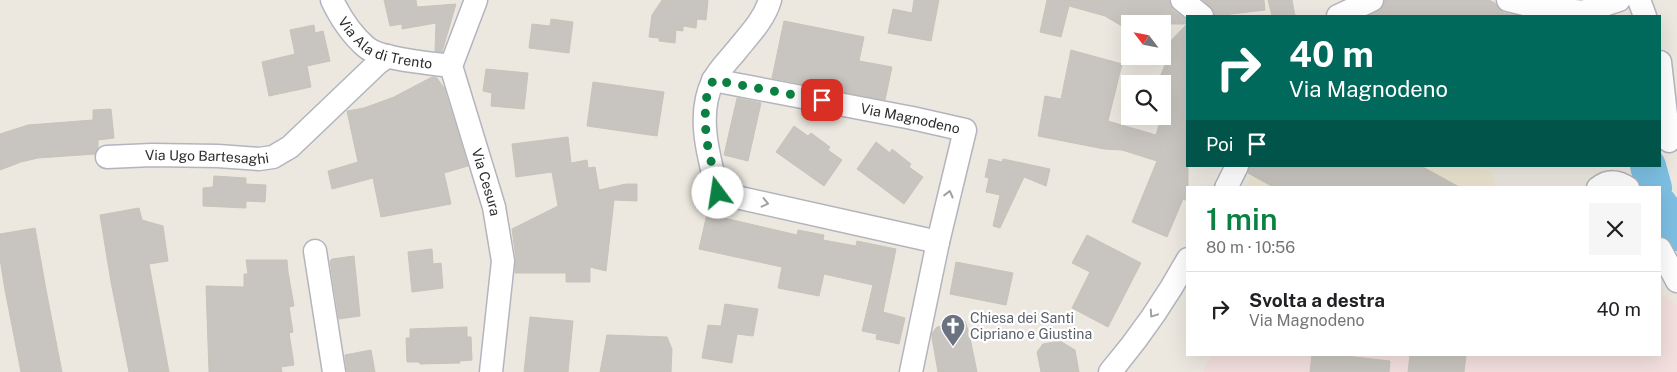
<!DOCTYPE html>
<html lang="it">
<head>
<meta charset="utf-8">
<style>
  :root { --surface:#fff; --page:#f6f6f6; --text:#202124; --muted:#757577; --line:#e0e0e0; --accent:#0b8043 }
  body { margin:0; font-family:"Public Sans",sans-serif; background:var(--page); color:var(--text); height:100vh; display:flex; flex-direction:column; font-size:19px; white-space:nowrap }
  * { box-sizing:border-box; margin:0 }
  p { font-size:16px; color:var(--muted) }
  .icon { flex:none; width:28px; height:28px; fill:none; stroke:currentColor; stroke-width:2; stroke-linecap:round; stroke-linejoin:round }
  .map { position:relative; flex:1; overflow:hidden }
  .side { position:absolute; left:1186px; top:186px; width:475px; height:170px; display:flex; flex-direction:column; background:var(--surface); border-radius:0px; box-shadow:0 5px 20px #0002 }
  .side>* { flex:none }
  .top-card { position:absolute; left:1186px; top:15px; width:475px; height:152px; border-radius:0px; box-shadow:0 5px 20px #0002; background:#00695c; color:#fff; overflow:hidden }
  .needle { width:32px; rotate:302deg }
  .buttons { position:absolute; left:1121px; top:15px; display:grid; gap:10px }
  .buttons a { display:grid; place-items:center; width:50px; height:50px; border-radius:0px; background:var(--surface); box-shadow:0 5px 20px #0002; font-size:25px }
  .pin { position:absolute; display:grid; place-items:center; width:42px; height:42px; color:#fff; margin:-21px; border-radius:10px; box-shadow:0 2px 8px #0006 }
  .me { position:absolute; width:55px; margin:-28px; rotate:346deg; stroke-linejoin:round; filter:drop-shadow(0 0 4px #0008) }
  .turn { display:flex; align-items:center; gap:18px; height:105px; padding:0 20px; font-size:22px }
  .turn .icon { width:65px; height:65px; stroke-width:2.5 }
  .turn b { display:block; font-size:35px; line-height:42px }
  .then { display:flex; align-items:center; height:48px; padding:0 20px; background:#0003; gap:10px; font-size:19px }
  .round { display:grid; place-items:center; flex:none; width:52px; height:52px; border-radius:0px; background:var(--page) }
  .head { display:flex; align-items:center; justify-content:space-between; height:85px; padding:0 20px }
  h1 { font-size:30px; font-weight:600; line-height:38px; color:var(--accent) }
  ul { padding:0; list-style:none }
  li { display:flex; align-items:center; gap:15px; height:75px; padding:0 20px; border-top:1px solid var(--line) }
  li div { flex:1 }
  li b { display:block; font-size:19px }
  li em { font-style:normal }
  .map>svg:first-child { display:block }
  .education { fill:#ece5d1 }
  .medical { fill:#f2dfde }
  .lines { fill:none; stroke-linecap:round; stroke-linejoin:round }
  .river { stroke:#7dbfe3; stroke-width:36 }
  .building { fill:#c8c4bf; stroke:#c7c4b9 }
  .minor-casing { stroke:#b3b4be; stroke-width:25 }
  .minor { stroke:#fff; stroke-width:22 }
  .oneway { stroke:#a0a0a0 }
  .route { stroke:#0b8043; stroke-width:9; stroke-dasharray:0 16.2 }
  .labels { text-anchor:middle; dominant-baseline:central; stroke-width:4.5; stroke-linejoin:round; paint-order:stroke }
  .street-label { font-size:14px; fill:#2c2c2c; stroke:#fff }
  .worship-label { font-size:14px; fill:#5b616d; stroke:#fff; text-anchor:start }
</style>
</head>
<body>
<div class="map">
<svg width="1677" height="372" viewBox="0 0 1677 372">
  <rect width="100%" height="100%" fill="#ece8e0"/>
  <path class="education" d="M1255,166H1476L1492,173L1496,187L1246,188Z"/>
  <path class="medical" d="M1660,293L1677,305V372H1204V368L1212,355H1660Z"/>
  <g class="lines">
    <path class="river" d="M1648,166L1654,188
      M1660,205L1677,233"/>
  </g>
  <path class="building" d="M384,0H416L417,7L456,4L442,52L435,51L436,23L402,29V24L390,26Z
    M662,0H708L706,20L697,19L696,28L683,26V31L676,30L675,43L659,41V38L649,37L652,15Z
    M914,0H939L931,41L888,33L893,9L912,13Z
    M1047,0H1169L1170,5L1173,10L1188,21V201L1183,199L1167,237L1132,222L1157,161L1122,150L1104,149L1038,136L1045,96L1061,99L1071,50L1122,64L1108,121L1156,135L1166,101L1162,99V84H1157L1168,58L1162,54V50L1187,24H1130V31L1105,16L1069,6L1061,37L1040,32Z
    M1203,0H1264L1265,10L1215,16L1214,11Z
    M1268,0H1292L1295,16H1272Z
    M1385,0H1489L1495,3L1499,9L1504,13L1519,16H1368L1382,8Z
    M551,19L573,22L569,53L529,48L532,24L550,26Z
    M784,21L864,37L859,61L892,67L885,100L772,78Z
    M314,25L315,33L323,31L330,61L307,66L311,87L269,96L262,62L295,54L290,30Z
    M486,69L528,73L524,109L491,106L492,93L483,91Z
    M432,77L437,78L444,88L468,166L444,173L451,204L381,217L373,178L332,189L328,171L358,162L347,111L364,108L394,97Z
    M593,82L664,92L657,136L587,126Z
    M737,98L761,103L748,161L724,155Z
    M111,109L114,138L98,140V148L95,154L38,158L21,162L0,170V134L28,125L93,120V110Z
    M794,126L808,136L811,133L830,147L828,150L842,160L824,186L776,152Z
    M568,137L571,163L587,160L588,168L595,167L599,190L626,184H637V201L614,200L606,271L590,267V282H566V273H515L516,259L512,229L558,206L552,172L516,177L512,144Z
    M876,142L890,153L892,149L911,164L909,167L923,177L904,204L857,169Z
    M989,159L1002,162L1003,159L1050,169L1046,186L1024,177L1000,228L993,226L1000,195L986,192L989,178L985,177Z
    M1250,166H1421L1461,188H1275L1248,173Z
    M214,176L246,178V184L266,185L265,202L246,201V208L203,206V188L213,187Z
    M139,208L142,220L163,226L168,261L149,264L169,372H129L111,282L100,215Z
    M707,214L797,235L798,230L824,235L823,240L856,246L857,241L896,249L883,312L905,318L899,344L876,339L877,334L862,331L873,285L824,274L819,296L778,288L782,267L699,249Z
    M35,228L47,295L62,372H21L5,290L0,259V234Z
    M1087,235L1141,263L1108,327L1072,308L1090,272L1072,263Z
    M432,249L433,264L441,263L443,288L412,292L408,252Z
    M354,256L360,316L339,319L330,261L332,259Z
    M246,260H287L288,272L294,306L289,307L293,332L289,333L294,365L281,367L282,372H209L206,286L244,287V274H248Z
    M956,262L1013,273L1006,305L950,294Z
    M725,304L758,309L753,336L737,334L732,363L702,358L708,325L721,326Z
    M530,317L573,321L568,372H524Z
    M965,321L969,333L977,372H938L932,338V333L937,327Z
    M467,327V337H471L472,360L459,361L460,363L420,364L419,362H407L406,338H410V329Z
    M607,335L667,337L672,349L671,372H600Z
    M1060,341L1075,350L1079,372H1041L1037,352L1043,344Z
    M371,350L375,372H347L345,355Z
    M1312,355H1337L1390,361L1389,372H1310Z
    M1410,355H1466L1464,372H1408Z"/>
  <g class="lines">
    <defs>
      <g id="minor">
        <path id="s1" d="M332,0C340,17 351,34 366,47C381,60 430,63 451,66"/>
        <path id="s2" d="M476,0L451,66L494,207L503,261L491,372"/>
        <path d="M770,0C764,20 749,35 736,51C729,60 718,70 713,81C696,115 709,158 718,193L938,242"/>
        <path d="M1182,0L1202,16"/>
        <path d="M1508,0L1532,6L1583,12L1619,0"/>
        <path d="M1639,0L1645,16"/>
        <path d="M1338,16L1372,0"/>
        <path d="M1660,62L1669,141"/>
        <path id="s3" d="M713,80L912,118L965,130L938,242L911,372"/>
        <path id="s4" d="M107,157L152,155L218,156L259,159L273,157L290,147L378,63L388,56"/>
        <path d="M1226,188L1237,166"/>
        <path d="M1598,188C1608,180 1618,181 1628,188"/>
        <path d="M1660,249L1677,281"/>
        <path d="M315,251L334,372"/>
        <path d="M1110,372C1139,338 1166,299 1188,259"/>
      </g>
    </defs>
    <use href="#minor" class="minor-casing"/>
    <use href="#minor" class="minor"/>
  </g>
  <defs><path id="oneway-chevron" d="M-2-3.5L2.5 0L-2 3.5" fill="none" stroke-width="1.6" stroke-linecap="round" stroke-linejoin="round" transform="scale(1.25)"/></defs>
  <g class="oneway">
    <use href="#oneway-chevron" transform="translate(949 194) rotate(-76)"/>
    <use href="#oneway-chevron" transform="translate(765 203) rotate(13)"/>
    <use href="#oneway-chevron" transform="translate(1153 314) rotate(124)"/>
  </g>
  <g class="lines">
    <path class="route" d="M718,193L706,138L705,102L713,80L822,100"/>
  </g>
  <defs>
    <symbol id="church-pin" viewBox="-11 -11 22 30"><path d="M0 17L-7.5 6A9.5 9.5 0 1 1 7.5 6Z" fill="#6b7280" stroke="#fff"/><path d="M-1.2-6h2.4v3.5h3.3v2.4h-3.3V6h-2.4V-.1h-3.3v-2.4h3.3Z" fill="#fff"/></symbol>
  </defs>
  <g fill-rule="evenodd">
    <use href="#church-pin" x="939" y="312" width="28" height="38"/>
  </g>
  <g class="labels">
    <g class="street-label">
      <text stroke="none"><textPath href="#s1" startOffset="74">Via Ala di Trento</textPath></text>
      <text stroke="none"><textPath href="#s3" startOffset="201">Via Magnodeno</textPath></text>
      <text stroke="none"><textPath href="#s4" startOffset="100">Via Ugo Bartesaghi</textPath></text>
      <text stroke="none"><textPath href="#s2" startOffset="192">Via Cesura</textPath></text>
    </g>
    <g class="worship-label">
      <text x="970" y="318">Chiesa dei Santi<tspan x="970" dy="16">Cipriano e Giustina</tspan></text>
    </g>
  </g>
</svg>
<div class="buttons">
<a><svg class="needle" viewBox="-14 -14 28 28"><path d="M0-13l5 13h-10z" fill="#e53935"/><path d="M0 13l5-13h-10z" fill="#757577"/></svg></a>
<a><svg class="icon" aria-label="search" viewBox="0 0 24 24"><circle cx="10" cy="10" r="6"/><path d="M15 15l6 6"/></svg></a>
</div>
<div class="pin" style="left:822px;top:100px;background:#d93025"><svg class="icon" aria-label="arrive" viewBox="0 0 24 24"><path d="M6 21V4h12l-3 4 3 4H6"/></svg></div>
<svg class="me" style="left:718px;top:193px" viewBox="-20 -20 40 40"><circle r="19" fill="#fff"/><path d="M0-13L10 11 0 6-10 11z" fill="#0b8043"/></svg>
<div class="top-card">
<div class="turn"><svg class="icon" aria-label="right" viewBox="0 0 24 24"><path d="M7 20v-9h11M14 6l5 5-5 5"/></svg><div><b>40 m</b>Via Magnodeno</div></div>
<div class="then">Poi<svg class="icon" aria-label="arrive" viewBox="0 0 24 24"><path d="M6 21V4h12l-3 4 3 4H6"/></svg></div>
</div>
<section class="side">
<div class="head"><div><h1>1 min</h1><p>80 m · 10:56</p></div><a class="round"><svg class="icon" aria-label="close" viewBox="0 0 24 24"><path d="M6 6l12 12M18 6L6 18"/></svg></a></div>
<ul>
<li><svg class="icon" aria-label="right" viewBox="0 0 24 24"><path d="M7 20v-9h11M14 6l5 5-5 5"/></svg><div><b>Svolta a destra</b><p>Via Magnodeno</p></div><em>40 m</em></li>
</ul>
</section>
</div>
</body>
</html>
